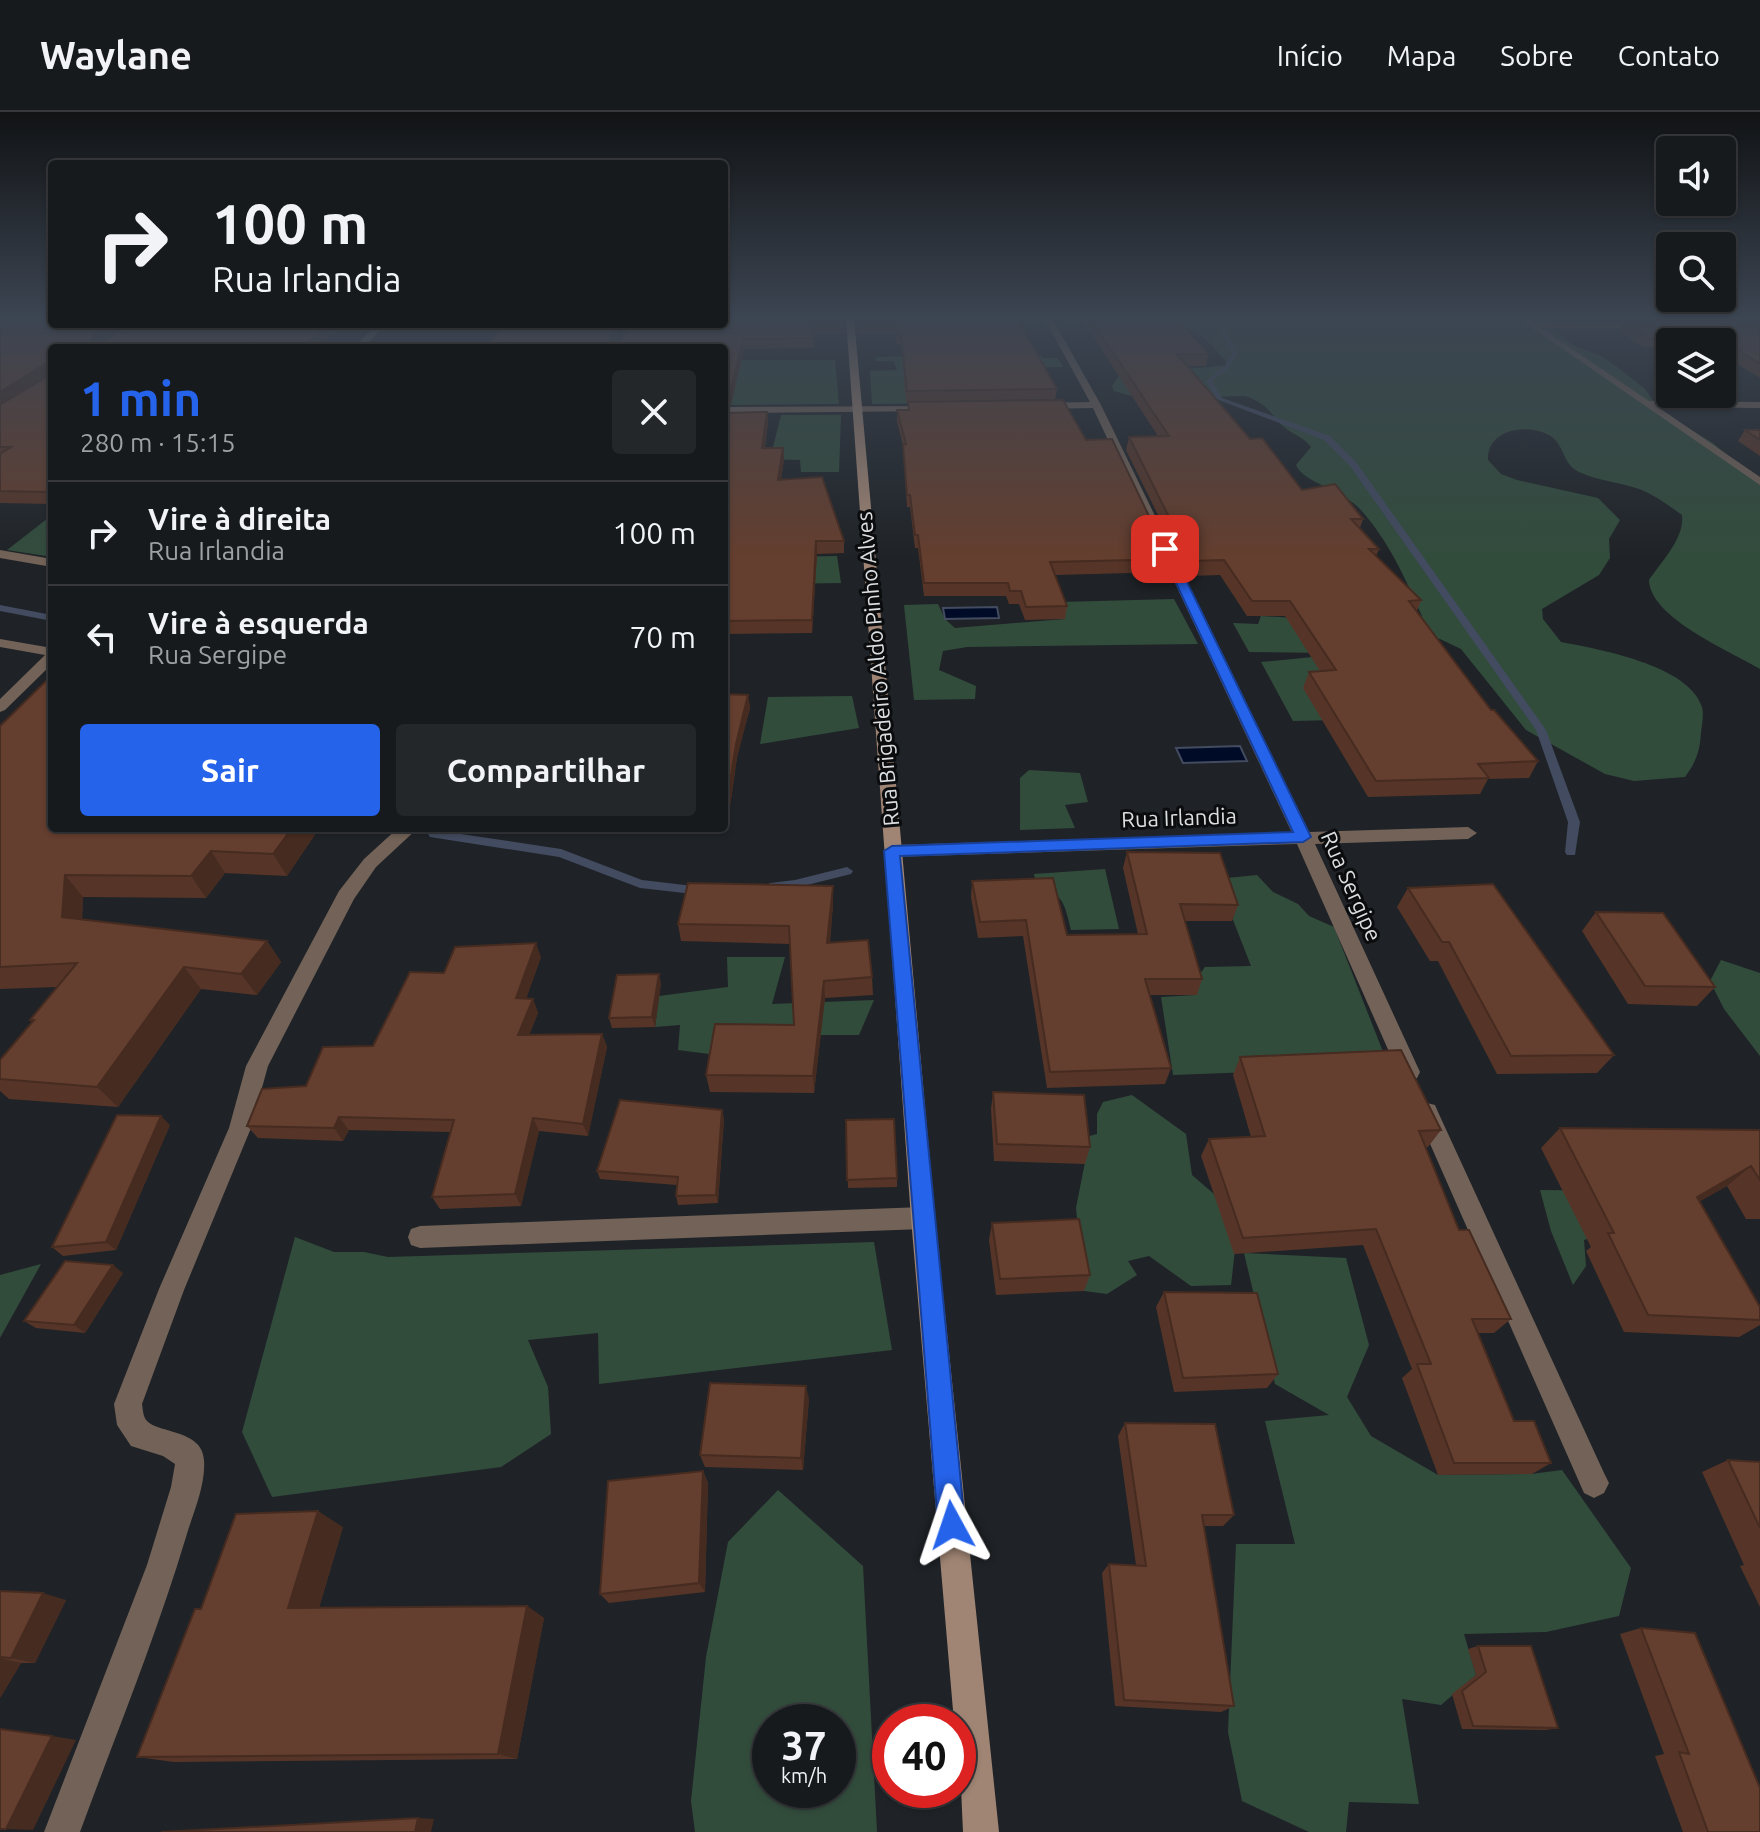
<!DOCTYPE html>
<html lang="pt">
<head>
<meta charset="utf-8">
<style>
  :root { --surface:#171a1d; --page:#24272a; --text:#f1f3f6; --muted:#9ea1a4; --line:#36383b; --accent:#2563eb }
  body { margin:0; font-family:Ubuntu,sans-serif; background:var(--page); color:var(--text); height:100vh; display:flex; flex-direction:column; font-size:30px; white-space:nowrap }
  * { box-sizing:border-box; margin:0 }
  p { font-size:26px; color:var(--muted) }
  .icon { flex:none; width:44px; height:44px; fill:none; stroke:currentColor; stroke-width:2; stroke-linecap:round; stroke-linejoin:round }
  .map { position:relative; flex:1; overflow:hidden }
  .sheet { position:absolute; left:48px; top:232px; width:680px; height:488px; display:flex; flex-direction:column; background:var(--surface); border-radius:8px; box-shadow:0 2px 6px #0004,0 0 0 2px var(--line) }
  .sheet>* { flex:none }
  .top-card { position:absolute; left:48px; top:48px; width:680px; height:168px; border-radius:8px; box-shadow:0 2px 6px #0004,0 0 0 2px var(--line); background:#171a1d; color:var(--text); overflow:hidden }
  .controls { position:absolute; left:1656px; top:24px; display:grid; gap:16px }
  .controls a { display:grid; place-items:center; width:80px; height:80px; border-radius:8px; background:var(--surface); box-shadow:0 2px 6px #0004,0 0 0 2px var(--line); font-size:40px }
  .speed { position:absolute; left:752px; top:1592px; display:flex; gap:16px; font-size:40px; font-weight:700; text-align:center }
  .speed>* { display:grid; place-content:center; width:104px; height:104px; border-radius:50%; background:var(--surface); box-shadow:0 2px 6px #0004,0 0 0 2px var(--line); line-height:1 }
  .speed small { font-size:20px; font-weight:400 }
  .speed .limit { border:12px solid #d22; background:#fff; color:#111 }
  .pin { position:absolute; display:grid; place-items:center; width:68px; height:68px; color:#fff; margin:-34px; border-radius:16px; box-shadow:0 4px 12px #0006 }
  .me { position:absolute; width:88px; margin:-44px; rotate:355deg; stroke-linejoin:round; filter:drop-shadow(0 0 6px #0008) }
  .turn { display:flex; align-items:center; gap:28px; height:168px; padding:0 32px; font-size:36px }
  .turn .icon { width:104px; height:104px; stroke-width:2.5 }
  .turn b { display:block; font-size:56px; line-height:68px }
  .round { display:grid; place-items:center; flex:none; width:84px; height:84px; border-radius:8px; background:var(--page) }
  .head { display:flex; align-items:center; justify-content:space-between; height:136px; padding:0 32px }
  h1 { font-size:48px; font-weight:700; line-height:60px; color:var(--accent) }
  .cta { display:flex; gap:16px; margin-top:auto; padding:16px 32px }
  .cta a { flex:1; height:92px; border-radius:8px; background:var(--accent); color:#fff; font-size:32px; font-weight:700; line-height:92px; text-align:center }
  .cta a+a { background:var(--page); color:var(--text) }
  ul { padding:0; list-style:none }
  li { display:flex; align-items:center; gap:24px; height:104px; padding:0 32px; border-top:2px solid var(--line) }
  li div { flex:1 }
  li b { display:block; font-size:30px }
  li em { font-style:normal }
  header { display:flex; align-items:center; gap:48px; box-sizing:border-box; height:112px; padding:0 40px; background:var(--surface); border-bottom:2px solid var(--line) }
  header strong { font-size:38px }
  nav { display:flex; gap:44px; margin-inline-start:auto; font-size:28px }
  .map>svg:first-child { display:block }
  .green { fill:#324c3c; fill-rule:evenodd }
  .water { fill:#000c27; stroke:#424b5f; stroke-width:2 }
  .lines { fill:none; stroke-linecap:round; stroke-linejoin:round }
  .stream { fill:#424b5f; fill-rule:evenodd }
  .street { fill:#726257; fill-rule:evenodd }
  .secondary { fill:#a08574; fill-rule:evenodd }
  .wall { fill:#563528 }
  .shaded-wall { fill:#462b20 }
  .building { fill:#643e2e; stroke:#462b20; stroke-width:2 }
  .route { fill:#2563eb; stroke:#184099; stroke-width:2 }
  .labels { text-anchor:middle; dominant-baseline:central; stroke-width:6; stroke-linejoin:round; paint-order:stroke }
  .street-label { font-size:22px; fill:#dcdfe1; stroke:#0b0c0e }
</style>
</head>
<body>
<header>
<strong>Waylane</strong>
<nav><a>Início</a><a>Mapa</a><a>Sobre</a><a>Contato</a></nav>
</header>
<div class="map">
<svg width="1760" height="1720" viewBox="0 0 1760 1720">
  <rect width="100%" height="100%" fill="#1f2327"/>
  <path class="green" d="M1147,206H1537L1574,234L1599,243L1616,254L1645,277L1660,299L1713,331L1760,372V557C1730,539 1650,506 1649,468C1661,450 1685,426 1682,403C1668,393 1655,383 1639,377C1620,370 1598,369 1579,360C1562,352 1565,332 1549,323C1527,311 1487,317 1488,348L1501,362L1517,368L1598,386L1620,408L1609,427L1610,446L1599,463L1542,497L1543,507L1561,530C1598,537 1689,553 1702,595C1704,602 1702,613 1701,620C1700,639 1696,650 1685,665L1634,669L1605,662L1526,618L1461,537L1440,527L1390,522L1381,510L1422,504C1405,466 1389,429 1360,397C1342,378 1303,370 1296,353L1311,335C1305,327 1299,325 1291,320C1271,308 1273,293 1245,284L1139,286L1114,279L1112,274L1119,264L1129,262L1229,253C1220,241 1199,218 1185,215C1171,213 1160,211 1147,206Z
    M724,238L732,248H835L839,292L724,293Z
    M1041,243L1042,246H1058L1063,255L925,257L969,269L980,291L872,292L870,259L897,258L894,249H875L876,245Z
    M781,303H841L839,360H801L800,348L729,346V337L773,335Z
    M52,403V445L7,438Z
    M837,444L841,471L724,473V446Z
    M1174,487L1198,532L967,535L943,539L939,558L976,574L975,587L914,588L904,493L938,492L945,507L955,516L1065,507L1059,490Z
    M1261,504L1296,506L1331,541L1249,540L1233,511L1258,512Z
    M1323,544L1377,607L1293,609L1261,550Z
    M852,584L859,616L760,632L768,585Z
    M1029,658L1080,661L1088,690L1065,693L1075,716L1020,718V666Z
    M1105,757L1119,817L1071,818C1065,794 1064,780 1037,776L1034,762Z
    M1257,763L1273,780L1298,792L1309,804L1334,815L1389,955L1173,963L1161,885L1196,883L1197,866L1205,855L1251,854L1217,767Z
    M727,845H785L772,892L874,888L859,923H757L717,943L678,938L680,913L655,915L659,884L728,875Z
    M1721,848L1760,861V944L1724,897L1710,869Z
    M1132,983L1186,1022L1192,1063L1214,1082L1236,1129L1231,1173L1191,1174L1149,1144L1128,1149L1137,1163L1107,1182L1084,1179L1076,1096L1085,1050L1082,1026L1097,1022V1002L1103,990Z
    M1540,1078L1628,1079L1603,1122L1584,1128L1586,1154L1573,1173L1551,1119Z
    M295,1125L334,1140H364L388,1145L874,1130L892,1238L599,1272L598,1221L528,1228L548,1275L551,1322L501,1355L272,1385L242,1320Z
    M1244,1141L1346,1146L1369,1233L1347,1285L1371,1324L1438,1363L1531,1362L1562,1358L1631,1456L1619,1504L1546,1520L1464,1522L1476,1563L1441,1593L1402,1587L1419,1692L1349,1690L1346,1720H1309L1242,1689L1228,1620L1236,1432H1295L1265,1309L1329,1303L1275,1272Z
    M41,1152L0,1226V1163Z
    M778,1378L863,1454L877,1720H695L691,1689L706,1545L728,1430ZM770,1610H838V1678H770Z"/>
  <path class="water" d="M997,495L999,506L945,507L943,496Z
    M1240,634L1247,649L1183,651L1176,636Z"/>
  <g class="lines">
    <path class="stream" d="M1213,206H1219L1238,242L1228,257L1212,269L1222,286L1330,324L1356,350L1546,618L1580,710L1575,743H1567L1565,740L1568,710L1536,618L1350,354L1324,328L1216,287L1206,269L1224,255L1232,242Z
      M0,493L52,503V509L0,499Z
      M434,718L561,737L642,768L702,775L708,779L702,783L640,776L559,745L430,725L428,722Z
      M847,755L853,759L851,762L795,776L770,779L764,775L770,771L795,768Z"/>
    <path class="street" d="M1044,206H1052L1101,293L1309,720L1468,715L1477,721L1468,727L1315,732L1420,960L1417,966L1409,969L1401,966L1398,960L1297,732L892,745L883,739L892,733L1292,721L1093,296L1040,297L1035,294L1040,291L1090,290Z
      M1518,206H1528L1534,211L1651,212L1648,216H1541L1649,289L1760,290V296L1658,295L1760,365V373Z
      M377,212H386L363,236H354Z
      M935,294L932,299L724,301V295Z
      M0,438L52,447V455L0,446Z
      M0,527L52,536V552L5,598L0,600V587L45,543L0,535Z
      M398,716H418L376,755L354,787L268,954L251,1016L184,1178L142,1292C143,1298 143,1305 147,1309C158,1321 203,1318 204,1348C206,1373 193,1401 186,1425C156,1525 116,1622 80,1720H44L147,1453L171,1375L175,1352L163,1344L131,1334L117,1313L114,1292L159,1177L229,1016L246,954L339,779L364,747Z
      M1427,991L1435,993L1438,1000L1604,1361L1609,1371L1604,1381L1594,1386L1584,1381L1416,1000L1419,993Z
      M923,1095L932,1098L935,1106L932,1114L923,1117L420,1136L411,1133L408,1125L411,1117L420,1114Z"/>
    <path class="secondary" d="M846,206H854L935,1106L999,1720H963L958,1610H954L911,1106Z"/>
  </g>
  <path class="wall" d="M0,206L129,212L105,228L130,212H357L353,216H339L317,236H52V392L0,391Z
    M844,206V221L814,222V236L744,237L731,292L724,293V236H486L505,212H622L615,229H621Z
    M855,206H1017L1057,277L1055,287L906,290L901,232H897L895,221H858Z
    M1081,206H1177L1208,242L1206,254H1187L1250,327L1302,378L1363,407L1360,416L1379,437L1376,444L1421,488L1417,499L1491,598L1538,649L1529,666L1488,667L1480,682L1368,685L1303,576L1309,560L1320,559L1285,504H1247L1220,463L1188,464L1126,338L1129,325L1158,324Z
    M1600,206H1760V266L1731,248L1722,244V230H1670V236L1643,235L1619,219L1624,210H1723L1604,209Z
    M908,290L1086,328L1172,452L1169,465H1134L1131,461L1055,463L1067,494L1065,507L1025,508L1019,492H1009L1006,484H924L918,436H915L910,395H907L903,333L897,309V298H908Z
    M727,293L728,301L767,300L768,311L765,336H783L784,347L781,368L844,429V441L817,442L812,521L728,522L724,559Z
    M1745,318H1760V344L1738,329Z
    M724,582L748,583L750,596L737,645L729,702H724Z
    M0,614L52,716H314L316,721L287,764L225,761L206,786L83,785L82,808L267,829L281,850L257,883L201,877L118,995L9,987L0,979V948L32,910L30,908L57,875L0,877Z
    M1127,740L1238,793L1232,809H1185L1202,867L1197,883H1150L1171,956L1165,972L1047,976L1023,824L978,826L971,785L972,769L1067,823L1138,822L1123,756Z
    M1408,776L1614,943L1597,961L1497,962L1438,849H1430L1397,795Z
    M833,792L830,831L872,865L873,883L825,886L814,981L710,980L706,963L794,913L790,832L681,829L678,812Z
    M1596,800L1715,875L1697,894L1628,892L1582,819Z
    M541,845L526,887H533L538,901L529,923L602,922L607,935L588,1024L539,1019L521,1094L440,1097L432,1085L451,1020L349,1018L343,1029L258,1026L247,1014L306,974L373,934L444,861Z
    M661,871L655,915L612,916L609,906Z
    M1240,945L1441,1018L1428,1035H1426L1459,1118L1511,1207L1494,1221H1478L1514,1309L1551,1351L1532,1362L1438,1363L1402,1266L1412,1257L1363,1133L1234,1142L1201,1044L1209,1027L1251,1025L1233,963Z
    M993,980L1090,1035L1085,1052L994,1049L991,997Z
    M722,998L724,1007L718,1091L678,1093L676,1084L677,1073L600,1067L597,1059Z
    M846,1008L897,1066V1075L848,1076Z
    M170,1013L116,1138L63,1144L52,1135Z
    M1560,1016L1760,1018V1107H1746L1727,1074L1700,1089L1760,1195V1213L1739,1225L1624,1220L1586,1139L1591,1135L1541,1036Z
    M992,1111L1090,1163L1084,1179L996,1183L989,1128Z
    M123,1161L85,1221L36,1216L24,1209Z
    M1164,1180L1278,1262L1267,1276L1174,1280L1156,1195Z
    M809,1287L803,1358L705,1355L700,1343Z
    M1125,1311L1234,1403L1223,1414H1204L1234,1594L1221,1600L1115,1594L1102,1461L1109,1452L1136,1453L1118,1324Z
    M1728,1348L1760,1350V1495L1740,1454L1744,1453L1702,1360Z
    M703,1359L708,1371L705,1480L609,1491L600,1482Z
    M343,1415L319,1496L527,1494L544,1506L517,1647L174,1650L137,1645L201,1497Z
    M0,1479L66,1488L35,1551H21L0,1586Z
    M1641,1516L1760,1720H1683L1655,1644L1664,1642L1620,1522Z
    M1478,1534L1558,1616L1546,1618L1462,1617L1452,1582L1476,1563L1468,1537Z"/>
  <path class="shaded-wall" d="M110,212H129L97,234L92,228V224Z
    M330,212H338L339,216L317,236H302Z
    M616,212H622L612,235L610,225Z
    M743,227L744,237L731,292L724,293V282Z
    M45,252L50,262L0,294V280Z
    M767,300L768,311L763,347L762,336Z
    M783,336L784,347L779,380L778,368Z
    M52,375V388L47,380Z
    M816,429L817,442L812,521V508Z
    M727,509L728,522L724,559V531Z
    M748,583L750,596L737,645L729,702L727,689L736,632Z
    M292,716H314L316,721L287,764L273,742Z
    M211,739L225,761L206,786L191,764Z
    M65,763L83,785L81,827L62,805Z
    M833,774V792L828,849L827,831Z
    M267,829L281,850L257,883L241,862Z
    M536,831L541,845L521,900L516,886Z
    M184,855L201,877L118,995L97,975Z
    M659,862L661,871L655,915L652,905Z
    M824,869L825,886L814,981L813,964Z
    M533,887L538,901L524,936L518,923Z
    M602,922L607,935L588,1024L583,1012Z
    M722,998L724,1007L718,1091L716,1083Z
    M161,1004L170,1013L116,1138L106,1130Z
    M339,1005L349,1018L343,1029L334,1016Z
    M533,1006L539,1019L521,1094L515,1082Z
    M1751,1054L1727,1074L1674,1104L1697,1085Z
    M113,1153L123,1161L85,1221L74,1213Z
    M806,1274L809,1287L803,1358L801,1346Z
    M703,1359L708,1371L705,1480L699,1471Z
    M318,1399L343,1415L315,1508L288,1496Z
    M43,1481L66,1488L35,1551L11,1546Z
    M527,1494L544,1506L517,1647L498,1642Z
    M0,1546L21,1551L0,1586Z
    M52,1624L76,1628L33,1718L6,1717Z
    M418,1706L434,1707L431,1720H415Z"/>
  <path class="building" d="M0,206H52V212H110L92,224V228H106L130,212H330L302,236H52V375L47,380L0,379V342L11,335H0V293L48,264L49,253L45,252L0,280Z
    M724,206H844V212H814V226L743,227L730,281L724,282V236H486L505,212H616L610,225L611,229H621L628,212H724Z
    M857,206H1017L1057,277L907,279L901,222H897L895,211L858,212Z
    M1090,206H1177L1208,242H1177L1250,327L1262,326L1302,378L1335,372L1363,407H1351L1379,437H1369L1421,488L1409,489L1491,598H1494L1538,649L1478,652L1489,666L1376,669L1309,560L1336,558L1290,489H1252L1224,448L1191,449L1129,325L1169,324Z
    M1624,210H1760V252L1737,238L1722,232V230H1717L1711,228L1648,226Z
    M1063,288L1086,328L1112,327L1172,452L1136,453L1134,448L1050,450L1067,494L1026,495L1021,479H1010L1008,471H924L918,423H915L910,383H907L903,333L906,332L897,298H909L908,290Z
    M724,293H727L725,301L767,300L762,336H783L778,368L822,365L844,429H816L812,508L727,509L724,531Z
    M1745,318H1760V328Z
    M50,565H52V716H292L273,742L211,739L191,764L65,763L62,805L267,829L241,862L184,855L97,975L0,967V948L34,908H30L77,851L0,855V614Z
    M724,582L748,583L736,632L727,689H724Z
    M1127,740L1220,741L1238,793L1180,792L1202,867H1145L1171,956L1050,960L1026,808L980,810L972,769L1053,766L1067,823L1147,822Z
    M688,771L833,774L827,831L868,828L872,865L824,869L813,964L706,963L715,912L794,913L789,814L678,812Z
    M1493,772L1614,943L1511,944L1449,830H1442L1408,776Z
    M1596,800L1663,801L1715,875L1645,874Z
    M536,831L516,886L533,887L518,923L602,922L583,1012L533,1006L515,1082L432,1085L454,1008L339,1005L334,1016L247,1014L262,977L306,974L323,935L373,934L410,860L444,861L455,835Z
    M659,862L652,905L609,906L617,863Z
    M1401,938L1441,1018L1419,1019L1459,1118H1469L1511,1207H1472L1514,1309H1534L1551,1351H1454L1417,1252H1431L1376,1117L1243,1126L1209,1027L1265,1024L1240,945Z
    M993,980L1084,983L1090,1035L997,1032Z
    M620,988L722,998L716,1083L676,1084L678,1065L597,1059Z
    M117,1003L161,1004L106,1130L52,1135Z
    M894,1007L897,1066L847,1068L846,1008Z
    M1560,1016L1760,1018V1068L1751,1054L1697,1085L1760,1195V1208L1648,1203L1608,1121H1614Z
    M1079,1107L1090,1163L1000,1167L992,1111Z
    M65,1149L113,1153L74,1213L24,1209Z
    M1164,1180L1257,1181L1278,1262L1183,1266Z
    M710,1271L806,1274L801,1346L700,1343Z
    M1125,1311L1215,1312L1234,1403H1202L1234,1594L1124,1588L1109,1452L1146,1454Z
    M1728,1348L1760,1350V1416Z
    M703,1359L699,1471L600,1482L608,1369Z
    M318,1399L288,1496L527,1494L498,1642L137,1645L195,1497H201L236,1402Z
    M0,1479L43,1481L11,1546L0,1545Z
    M1641,1516L1695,1521L1760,1676V1720H1708L1679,1640L1689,1642Z
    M1478,1534H1531L1558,1616L1473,1614L1462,1579L1486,1560Z
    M0,1617L52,1624L6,1717H0Z
    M418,1706L415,1720H161Z"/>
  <linearGradient id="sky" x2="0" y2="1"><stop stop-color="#111315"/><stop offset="0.46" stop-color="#3c4552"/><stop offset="1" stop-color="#3c4552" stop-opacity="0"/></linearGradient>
  <rect width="1760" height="447" fill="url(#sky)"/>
  <path class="route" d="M1161,434L1171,437L1311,725L1303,730L900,744L965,1413L961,1422L952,1426L942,1422L938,1413L884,739L892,734L1293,720L1160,437Z"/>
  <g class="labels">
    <g class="street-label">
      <text transform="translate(877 557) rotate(-95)">Rua Brigadeiro Aldo Pinho Alves</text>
      <text transform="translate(1179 705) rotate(-2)">Rua Irlandia</text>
      <text transform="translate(1352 774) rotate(66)">Rua Sergipe</text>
    </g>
  </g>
</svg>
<div class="controls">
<a><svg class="icon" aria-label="sound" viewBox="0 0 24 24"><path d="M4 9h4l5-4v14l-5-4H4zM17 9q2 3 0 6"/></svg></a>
<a><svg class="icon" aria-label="search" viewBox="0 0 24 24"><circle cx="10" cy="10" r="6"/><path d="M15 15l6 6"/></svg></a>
<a><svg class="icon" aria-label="layers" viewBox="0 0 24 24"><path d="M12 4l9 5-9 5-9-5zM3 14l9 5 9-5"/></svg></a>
</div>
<div class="speed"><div>37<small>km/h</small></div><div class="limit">40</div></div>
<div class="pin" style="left:1165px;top:437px;background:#d93025"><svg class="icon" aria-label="arrive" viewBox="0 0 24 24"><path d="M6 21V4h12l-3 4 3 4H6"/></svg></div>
<svg class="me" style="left:952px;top:1413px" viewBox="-20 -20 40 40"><path d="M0-17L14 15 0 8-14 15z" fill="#2563eb" stroke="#fff" stroke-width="4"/></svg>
<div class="top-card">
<div class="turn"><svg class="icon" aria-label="right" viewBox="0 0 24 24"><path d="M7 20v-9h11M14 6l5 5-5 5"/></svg><div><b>100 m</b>Rua Irlandia</div></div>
</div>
<section class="sheet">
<div class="head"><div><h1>1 min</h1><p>280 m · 15:15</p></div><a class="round"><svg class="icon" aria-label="close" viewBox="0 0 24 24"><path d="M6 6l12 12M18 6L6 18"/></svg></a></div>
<ul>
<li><svg class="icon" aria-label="right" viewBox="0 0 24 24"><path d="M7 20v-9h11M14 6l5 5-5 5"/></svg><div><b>Vire à direita</b><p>Rua Irlandia</p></div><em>100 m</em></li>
<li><svg class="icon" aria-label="left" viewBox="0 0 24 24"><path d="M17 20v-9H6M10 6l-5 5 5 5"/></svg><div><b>Vire à esquerda</b><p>Rua Sergipe</p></div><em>70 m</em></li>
</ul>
<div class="cta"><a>Sair</a><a>Compartilhar</a></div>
</section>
</div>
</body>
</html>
